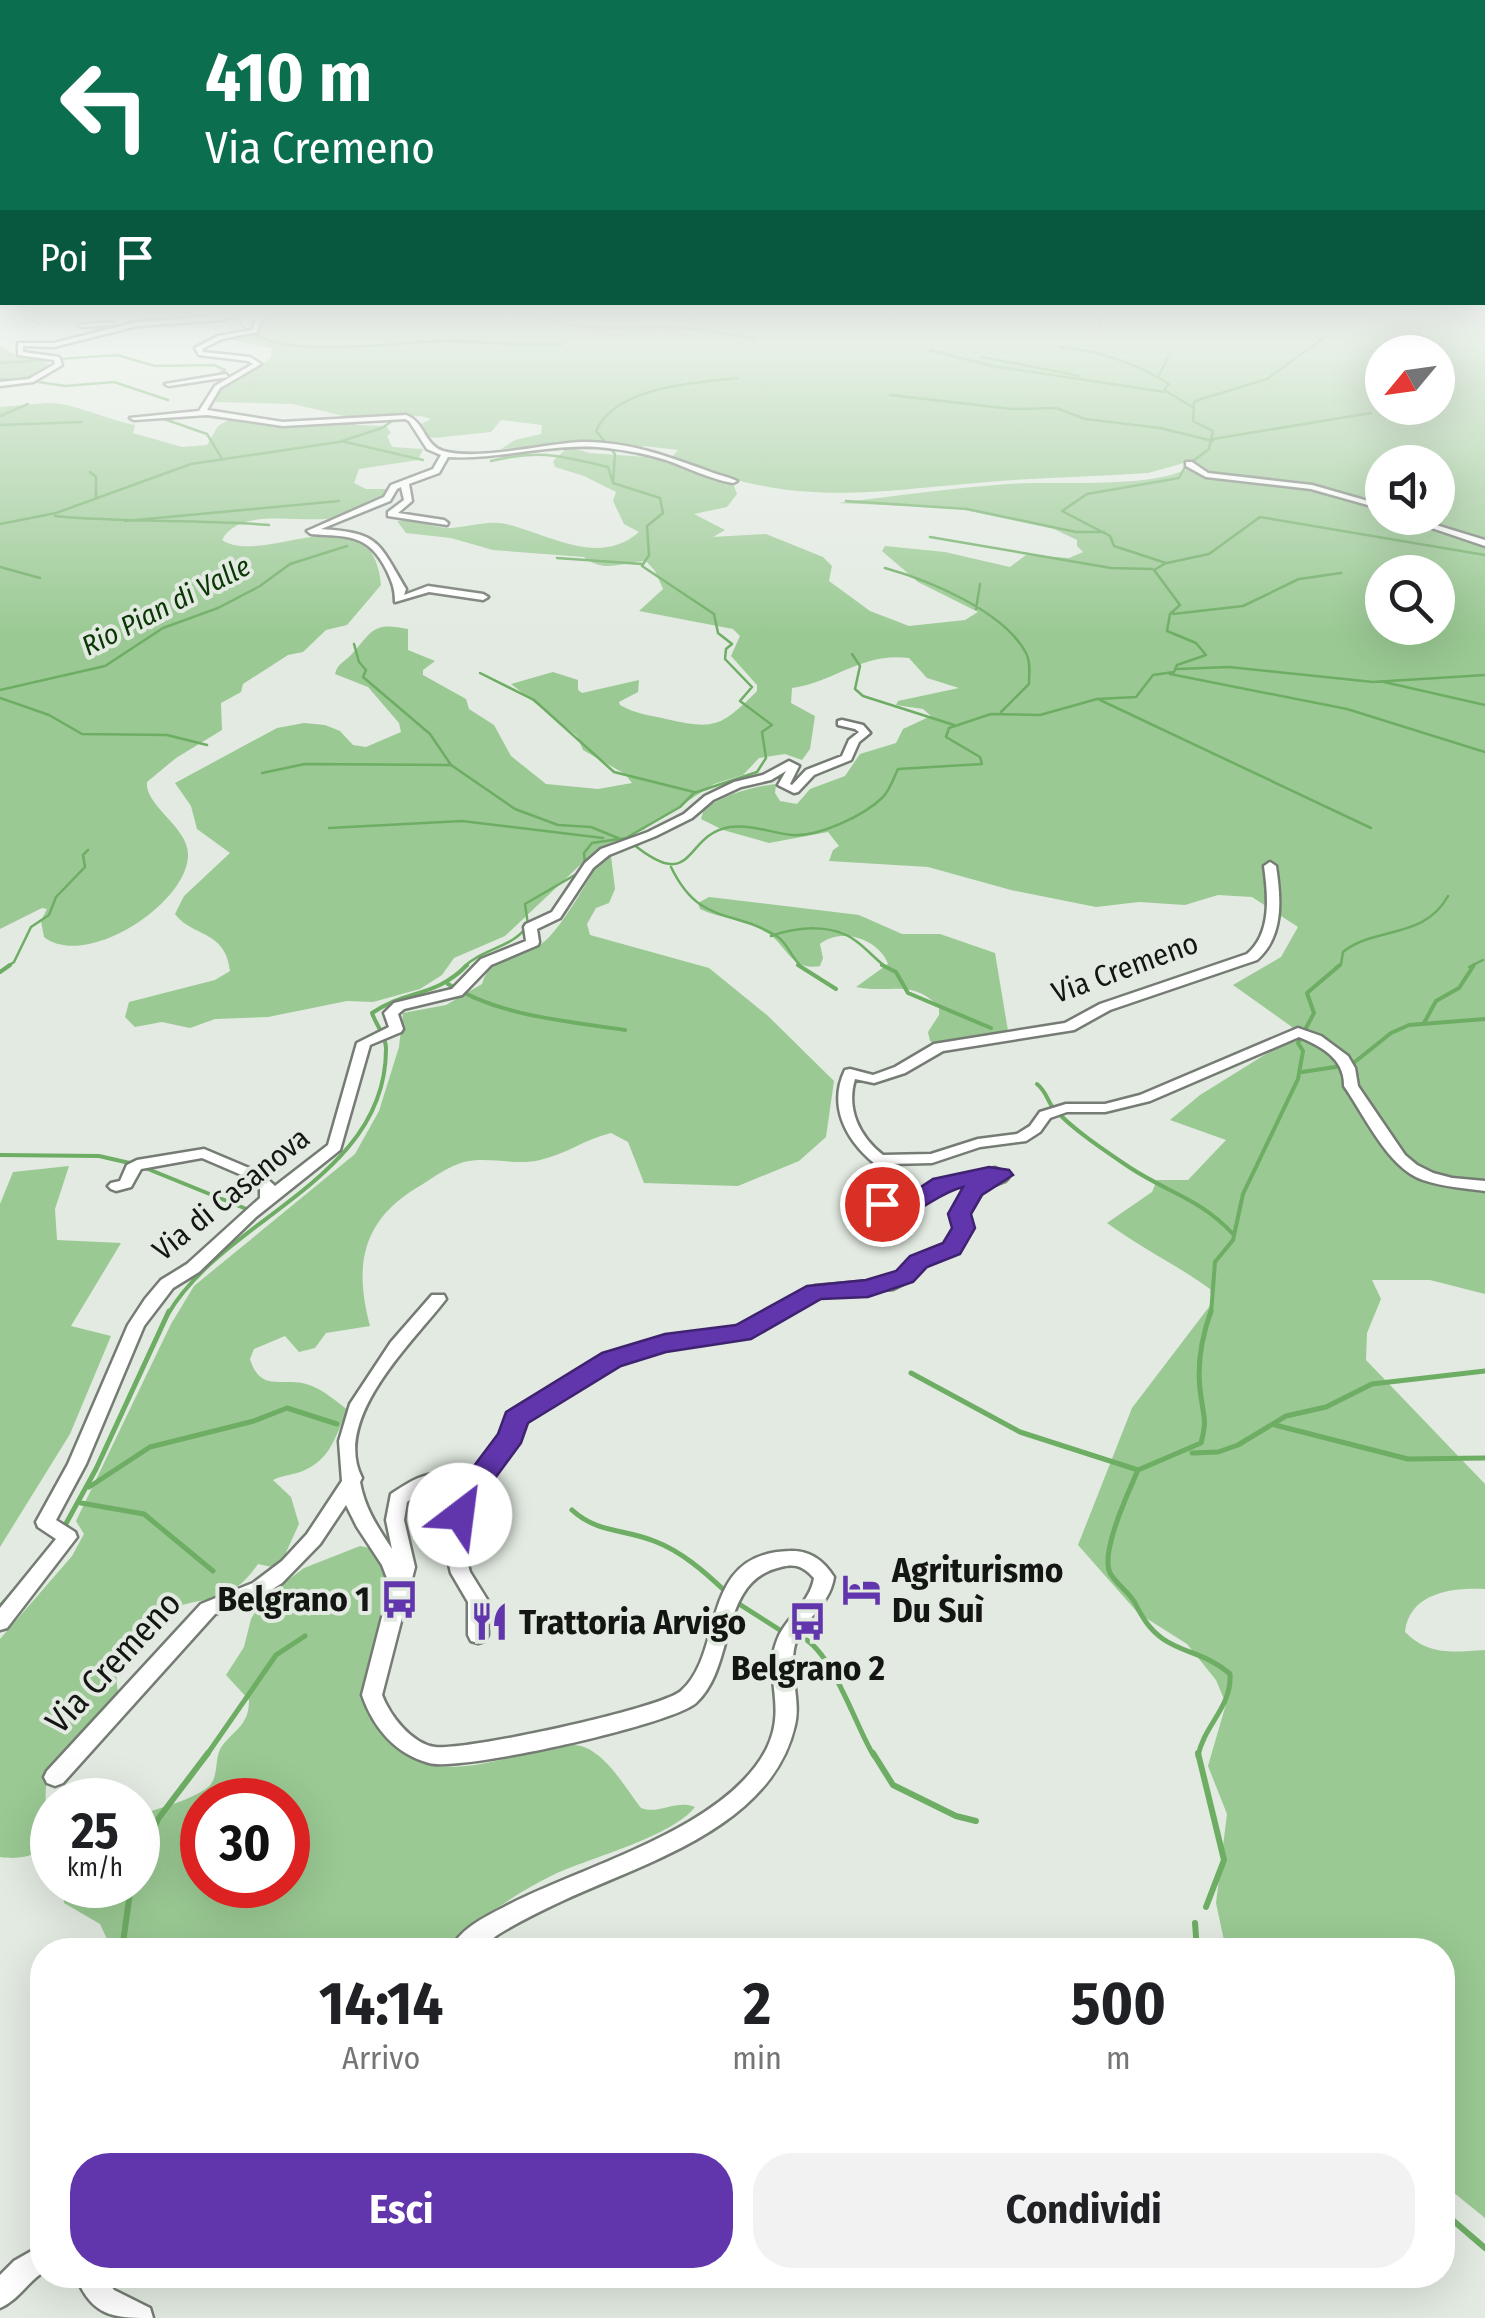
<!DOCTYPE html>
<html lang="it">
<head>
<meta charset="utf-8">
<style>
  :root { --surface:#fff; --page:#f2f2f2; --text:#202124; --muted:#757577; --accent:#6135ac }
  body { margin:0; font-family:"Fira Sans Condensed",sans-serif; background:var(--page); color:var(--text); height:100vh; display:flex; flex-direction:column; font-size:38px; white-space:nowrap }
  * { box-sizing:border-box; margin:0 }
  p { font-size:32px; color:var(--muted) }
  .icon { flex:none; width:55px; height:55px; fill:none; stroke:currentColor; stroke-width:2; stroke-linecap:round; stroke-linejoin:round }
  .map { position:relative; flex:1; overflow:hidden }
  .side { position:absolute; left:30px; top:1938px; width:1425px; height:350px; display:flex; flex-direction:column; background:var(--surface); border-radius:40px; box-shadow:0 10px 40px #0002 }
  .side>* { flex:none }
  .hud { position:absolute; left:0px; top:0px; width:1485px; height:305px; box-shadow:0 10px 40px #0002; background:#0b6e4f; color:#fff; overflow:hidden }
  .needle { width:65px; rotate:241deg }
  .buttons { position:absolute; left:1365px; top:335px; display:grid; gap:20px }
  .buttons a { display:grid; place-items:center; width:90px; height:90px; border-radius:50%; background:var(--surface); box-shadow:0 10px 40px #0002; font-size:50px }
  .speed { position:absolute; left:30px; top:1778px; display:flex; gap:20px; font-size:50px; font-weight:700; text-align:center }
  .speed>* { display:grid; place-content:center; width:130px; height:130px; border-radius:50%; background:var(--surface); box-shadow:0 10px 40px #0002; line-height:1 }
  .speed small { font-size:25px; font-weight:400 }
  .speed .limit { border:15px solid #d22; background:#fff; color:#111 }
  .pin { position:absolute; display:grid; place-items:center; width:85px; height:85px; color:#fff; margin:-42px; border:5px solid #fff; border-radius:50%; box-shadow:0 2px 10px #0007 }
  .me { position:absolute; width:110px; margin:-55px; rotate:30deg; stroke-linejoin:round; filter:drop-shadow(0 0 8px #0008) }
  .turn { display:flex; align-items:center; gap:35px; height:210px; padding:0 40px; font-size:45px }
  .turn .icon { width:130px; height:130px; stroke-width:2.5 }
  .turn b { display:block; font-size:70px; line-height:85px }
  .then { display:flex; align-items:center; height:95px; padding:0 40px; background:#0003; gap:20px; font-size:38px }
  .eta { display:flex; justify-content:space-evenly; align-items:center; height:170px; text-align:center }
  .eta b { font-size:60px; font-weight:700; line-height:70px }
  .button { display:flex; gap:20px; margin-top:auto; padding:20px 40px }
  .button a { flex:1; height:115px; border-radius:40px; background:var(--accent); color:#fff; font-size:40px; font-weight:700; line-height:115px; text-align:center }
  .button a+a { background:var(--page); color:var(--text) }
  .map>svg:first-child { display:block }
  .green { fill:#9ac993; fill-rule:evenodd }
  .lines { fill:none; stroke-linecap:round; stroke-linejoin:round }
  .stream-far3 { stroke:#6ead64; stroke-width:2.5 }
  .stream-far2 { stroke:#6ead64; stroke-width:4 }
  .stream-far1 { stroke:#6ead64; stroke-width:5 }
  .stream { stroke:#6ead64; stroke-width:6 }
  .minor-casing { stroke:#757c74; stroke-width:5 }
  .minor { fill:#fff; fill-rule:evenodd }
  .route { fill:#6135ac; stroke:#3f2270; stroke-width:2.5 }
  .labels { text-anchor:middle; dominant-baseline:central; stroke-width:8; stroke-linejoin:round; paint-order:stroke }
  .far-water-label { font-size:28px; font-style:italic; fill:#0a3704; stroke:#e2eae1 }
  .street-label { font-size:30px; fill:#141613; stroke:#e2eae1 }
  .near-poi-label { font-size:35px; font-weight:bold; fill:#141613; stroke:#e2eae1; text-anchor:start }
  .near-street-label { font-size:35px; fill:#141613; stroke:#e2eae1 }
</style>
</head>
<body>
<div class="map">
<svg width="1485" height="2318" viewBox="0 0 1485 2318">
  <rect width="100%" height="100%" fill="#e2eae1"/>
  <path class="green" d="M273,313H1485V1294L1430,1280H1372L1381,1299L1367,1333L1366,1360L1485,1484V1589C1452,1587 1409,1593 1405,1632C1429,1656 1453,1652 1485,1650V2218L1443,2184L1442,1950H1226L1216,1903L1227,1814L1208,1766L1226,1704L1216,1680L1187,1644L1138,1613L1078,1545L1132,1408L1212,1303L1210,1289C1177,1265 1141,1248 1107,1223L1152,1192L1157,1180H1188L1226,1140L1170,1120L1200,1095L1295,1036L1292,1027L1233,985L1281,957L1298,927L1252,897L1218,895L1185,905L1139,902L1096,907L1011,890L928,867L829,861L833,850L839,846L828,832L769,843L723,830L701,819L704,809C726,794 750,787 776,784L775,793L780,801L797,804L810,789L845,776L860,754L896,743L903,729L931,716L923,709L896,705L898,701L959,688L927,678L909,658C863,652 834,682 792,688L791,703L815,716L810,749L802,760L785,754L759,758L743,775L714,784L643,830L597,849L505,936L454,958L442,975L420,989L373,1002L347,1001L268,1017L215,1019L190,1028L162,1022L135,1027L125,1017L129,1002L215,980L230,971C226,930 192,937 175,914L184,896L230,853L197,829L191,806L175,783L277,728L304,723L325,725L340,731L353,745L366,747L401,732L399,723L368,687L335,674C338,663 343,663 351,655C372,632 372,621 408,629V650L435,661L423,670V675L466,699L469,709L494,725L511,756L546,784L598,789L632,783L625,774L583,750L577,736L511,684L553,672L578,680V690L582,693L639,680L638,692L619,702L620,705C635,714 650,715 666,719C715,730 721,727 757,691V685L731,656L740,636L733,629L639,611L663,589L655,571L646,561C622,562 604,574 584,557L493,550L451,538L406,533L397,521C416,518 432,528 451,528C469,527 488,520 506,524C551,535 599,567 639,532L624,524L613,501L616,492L584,476L555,467L553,461L568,447L590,453L661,458L734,486L737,494L727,507L694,514L725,530L713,537L766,534L823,557L832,566L829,581L870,611L909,626L965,620L978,612L918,582L882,551L885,546L945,552L1010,567L1026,555L1069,558L1083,552L1077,546V540L1054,529L955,508L838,503C895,496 951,488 1008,484C1055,480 1162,491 1197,463L1191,461L1148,473C1095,477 1041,477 988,482C864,492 791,509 672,457L678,450L644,446L633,450L602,443L501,449L515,440L541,434L542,425L501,420L491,432L434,438L426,436L421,424L431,419L421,416L352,418L293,404L215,402L221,389L271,358L272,348L232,340L261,332L260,323ZM1382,352H1438V408H1382ZM1382,462H1438V518H1382ZM1382,572H1438V628H1382Z
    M0,345L17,356L42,358L48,363C38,379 17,380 0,382Z
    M47,403C72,402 108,420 135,425L133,433L182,447L207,445L218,426L230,419L288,426L350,420L357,425L386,426L391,433L387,436L392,447L423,449L418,460L359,469L354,483L366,489H389L385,496C369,503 351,514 334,518C301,524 240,506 222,540C264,568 373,488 381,585L347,625L326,630L303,652L288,655L243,684L241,692L221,703L222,730L176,758L147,782C144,805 188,827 188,854C189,903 86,970 44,937L41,921L47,909L42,908L0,929V407Z
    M611,856L615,889L609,903L596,908L587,924L590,935L709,968L768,1016L834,1081L826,1137L799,1161L738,1186L644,1183L628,1142L611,1133C585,1139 567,1154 540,1160C516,1166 489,1156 464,1162C450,1166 435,1176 423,1184C363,1218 353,1262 370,1326L326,1333L315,1348L299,1352L285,1336L254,1349L250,1359C261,1395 284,1375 312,1386C325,1391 337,1402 348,1410C335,1434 333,1457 305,1470C294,1475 283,1475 273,1480L291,1497L299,1524L283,1559L272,1567L258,1564C250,1575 242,1585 230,1591C213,1601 194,1600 177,1607C143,1620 105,1659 120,1697L49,1773C36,1807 70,1866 0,1857V1639L72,1556L84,1534L76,1521L171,1324L194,1286L355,1154L379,1111L399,1047L403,1013L446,1005L482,984C491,952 523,960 545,941C562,926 586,884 599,862Z
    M709,897L859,915L902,934H940L995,953L1008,1031L998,1036L936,1044L930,1041L928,1032L939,1015V1007C913,978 888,994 856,987L888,964C879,939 841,927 820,944L823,958L820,966C791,971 787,946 769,934C746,919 724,920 700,909L698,903Z
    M69,1166L55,1209L57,1240L121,1243L71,1326L111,1336L70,1434L0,1547V1204L13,1172Z
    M360,1546L375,1549L392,1580L391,1598L363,1692C404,1790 452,1771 539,1751C553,1748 569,1742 584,1747C608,1756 626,1789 641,1808C659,1815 676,1799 695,1807C673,1836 590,1858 555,1874C514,1894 480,1918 447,1950H112L100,1924L64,1903L62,1885H138V1814C154,1811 201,1797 211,1784C219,1773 214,1757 222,1746C236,1728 249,1725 249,1700L226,1675L244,1647L251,1619L263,1599L304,1568ZM202,1800H288V1885H202Z"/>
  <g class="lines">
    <path class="stream-far3" d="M23,313L39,324
      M70,313L95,315
      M211,313L228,315
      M532,313C580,337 634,324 686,328C709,330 732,335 755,339
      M672,313L695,319
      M1088,313L1100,319L1101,328
      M236,317C261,367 400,340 448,341C487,342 524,346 563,344
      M889,325L900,313
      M930,350L992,366L1165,392
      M982,357L1080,376
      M0,363L117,355L155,366L214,365L225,370L221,373
      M1159,375L1168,358
      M0,379L18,380
      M32,381L65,386L114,382L168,400
      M890,395L1012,409L1056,408L1085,419L1160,428L1213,441
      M1193,407L1195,401L1267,379L1326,336
      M0,416L28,404
      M164,419L207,434L221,457
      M0,425L82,422
      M1213,439L1371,413
      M341,441L423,460
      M491,461C540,449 561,456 608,467L613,483L660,498L663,513L647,526L649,555L642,566L714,614L718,633L732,644L726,649L725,659L752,687L740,701L772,725L762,732L766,758L757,772L694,793L680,807L626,838L592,843L584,853L585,864
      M90,472L96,477V498
      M613,483L615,454L596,431C616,386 695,383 738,378
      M846,501L967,509L1076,532H1104
      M55,516C127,523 197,519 269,525
      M125,521L339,501
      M0,524L56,513L191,464L339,442L382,428L395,419
      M930,537L1111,568L1152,569
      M557,558L642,564
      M1167,563L1209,554L1260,517L1485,555
      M0,567L40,578
      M885,568C928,580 1004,611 1026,653C1031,662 1029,674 1029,684L1001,712
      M976,609L980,584
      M1173,614L1243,606L1299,579L1341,573
      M354,644L359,662L366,670L363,677L430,734L451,765L515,809L558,825L591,827L618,838
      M852,654L860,666L855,689L863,696L954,725
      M1177,669L1229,667L1373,682L1485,675
      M480,673L534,700L614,772L694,792
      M1170,674L1347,709L1485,752
      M1384,682L1485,705
      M0,690L105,666L163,628L218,608L260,586L290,564L347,546
      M0,698L49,715L82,734L167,735L207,745
      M1100,700L1371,828
      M262,773L305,764L450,765
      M329,828L462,821L603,838
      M633,844C696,895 683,834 730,827C752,824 771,833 792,835C818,837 864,816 883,797C890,790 894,777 898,769L982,764L980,757L946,737L949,728L991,714L1040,715L1097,699L1136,697L1153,675L1174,672L1177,665L1206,655L1196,643L1167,631L1170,614L1180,605L1154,570L1166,563L1114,546L1110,536L1062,511L1087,494L1179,478L1185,467L1209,449L1213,431L1193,421L1194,408L1164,390L1169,384C1136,363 1099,351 1060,347
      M671,867C700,927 733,908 778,937C788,944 792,959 802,967
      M771,936C797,927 832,923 856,941C867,949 875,959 886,967
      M7,967L14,962L31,927L49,915L56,897L85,867L83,855L88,850
      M464,967C483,948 513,948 528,925L525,904L580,872
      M1336,967L1341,964L1343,952C1375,926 1424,940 1448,896
      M1469,967L1483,960"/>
    <path class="stream-far2" d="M798,965L836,989
      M882,965L896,972L908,993L991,1028
      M0,972L10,965
      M448,984C499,1016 566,1021 625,1030
      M1424,1023L1436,1001L1459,988L1474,965
      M1351,1065L1391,1033L1409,1025L1485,1019
      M1302,1072L1342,1066
      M1037,1084C1047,1092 1047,1101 1054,1109C1075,1131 1104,1150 1129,1167C1168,1193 1200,1198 1234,1235
      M0,1155L99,1156L134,1164
      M143,1167L249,1210
      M168,1314C225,1217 387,1179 386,1048C386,1036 376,1025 372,1013C407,989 435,998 467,965
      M1211,1314L1215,1262L1233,1240L1243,1194L1298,1079L1303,1051L1298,1043L1314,1013L1307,993L1340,965"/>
    <path class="stream-far1" d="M911,1373L1020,1432L1138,1470
      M1275,1425L1408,1459L1485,1458
      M1192,1453L1218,1452L1238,1445L1286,1416L1326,1407L1372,1384L1485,1371
      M89,1487L150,1447L254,1421L287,1408L337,1424
      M81,1503L144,1514L213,1571
      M572,1510C597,1533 624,1529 654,1541C681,1551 705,1572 726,1592
      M63,1529L96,1469L169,1311
      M736,1602L783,1632
      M0,1607L17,1588
      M797,1635C831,1645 855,1726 874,1756
      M206,1756L276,1655L305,1636
      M1198,1756C1204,1725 1232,1707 1230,1674C1206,1653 1185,1654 1163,1639C1149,1629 1142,1617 1135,1603C1129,1592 1116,1584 1110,1573C1100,1552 1129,1491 1138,1470L1201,1443C1207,1420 1204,1419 1201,1397C1196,1367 1201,1339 1211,1311"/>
    <path class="stream" d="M873,1753L893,1785L956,1816L976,1821
      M1198,1753L1224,1860L1206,1907
      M138,1868L158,1819L208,1753
      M1195,1923L1197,1950
      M122,1950L131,1885
      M1442,2211L1485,2248"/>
    <defs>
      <path id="minor" d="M232,313H241L223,320L137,326L54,347L23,346V352L59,357L62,365L33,382L0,386V382L29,379L55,364L54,360L18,355V343H54L137,322L222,316Z
        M265,313H272L260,323L257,332L222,339L202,349L203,352L250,357L261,364L220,388L207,410L283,422L406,415C425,422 424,445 443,451C478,461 542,444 581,442C626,441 667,456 708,471C718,475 728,477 737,481L733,483C709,479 689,468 666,460C644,453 620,449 597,447C547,444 498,460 448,457L439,473L409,484L412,501L398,513L444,520L448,523L447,525L388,516V512L404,500L401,487L397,489L390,501L321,529C380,533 378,542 406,589L404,595L428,586L483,594L488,597L483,600L429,592L395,602C395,590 393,584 387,571C368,533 349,537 311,534L307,531L384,497L391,485L433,469L441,455L427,449L409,421L405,419L283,426L207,415L134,420L130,418L199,411L215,386L253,364L248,361L199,355L195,348L218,336L252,330L255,321Z
        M112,322L114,325L81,327L78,325Z
        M226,374L228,377L169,386L165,384Z
        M1186,462H1192L1208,473L1312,485L1382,505V509L1311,489L1206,477L1186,466Z
        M1402,518H1413L1485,540V546Z
        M842,720L863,725L870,733L859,742L851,760L814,775L798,792L794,793L778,785L786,771L771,780L741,787L713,800L692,818L656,836L609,855L593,868L560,918L537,929L539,942L538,945L491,965L462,995L404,1009L398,1014L403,1029L401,1032L370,1045L340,1150L256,1217L199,1272L173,1288L144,1326L86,1464L56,1520L75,1532L77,1537L7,1628L0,1630V1608L56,1539L38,1527L36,1522L68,1464L128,1325L145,1299L161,1280L187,1264L260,1198V1188L251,1179L202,1158L141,1169L131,1187L116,1191L111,1189L108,1186L111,1183L120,1181L127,1165L137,1160L204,1149L261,1173L275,1186L328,1145L357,1043L389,1027L384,1013L394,1003L452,989L481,959L526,941L524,927L526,924L552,912L585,863L601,849L648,832L684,814L705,796L734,782L763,775L789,761L799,766L790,784L792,785L806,770L842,756L849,740L859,732L855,729L838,725V721Z
        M1270,862L1276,866C1281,899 1284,936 1257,960L1110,1010L1074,1030L943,1051L905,1073L874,1083L855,1079C846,1109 859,1136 883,1155L931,1154L978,1139L1017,1134L1030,1126L1040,1112L1066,1104H1105L1140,1095L1298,1028L1321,1036L1348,1056L1355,1068L1358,1086L1405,1155L1417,1165L1433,1173L1452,1178L1485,1181V1191C1464,1188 1443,1187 1423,1180C1388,1168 1365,1116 1344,1086C1345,1059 1321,1046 1299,1037L1150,1101L1105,1112H1067L1050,1118L1040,1132L1026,1141L980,1147L932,1163L888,1164L872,1187L889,1205L900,1204L937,1182L995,1168L1000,1170L1008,1178L1005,1181L982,1190L968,1214L972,1228L957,1253L925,1266L911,1280L893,1289L819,1296L748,1337L666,1349L618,1363L557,1402L535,1411L524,1422L517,1441L485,1485L461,1539L470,1572L488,1601V1635L485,1641L478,1643L471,1641L468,1635V1602L451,1573L443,1539L452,1517L449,1498L438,1488L422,1491L407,1502L404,1520L415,1567L382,1695C390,1716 412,1744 435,1747C465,1751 660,1709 681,1691C726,1652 697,1553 790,1551C810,1550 824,1561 834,1577C829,1609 799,1621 794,1649C789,1674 801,1700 795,1725C772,1828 643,1863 560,1902C539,1912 518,1922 499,1934C491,1939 482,1949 473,1950C466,1951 458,1950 450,1950C461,1927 489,1915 510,1904C586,1865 727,1828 767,1748C787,1707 764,1677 776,1643C784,1618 810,1604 814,1578C804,1567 796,1563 781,1567C717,1581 737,1666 696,1703C671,1725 460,1772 429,1763C395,1754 373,1727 362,1695L390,1586L382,1565L357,1527L346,1505L320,1544L282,1583L260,1597L215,1614L63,1783L55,1786L47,1783L44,1777L47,1771L201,1604L253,1583L282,1561L307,1534L342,1481L339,1441L350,1404L391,1342L432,1295H444L446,1299C414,1341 331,1418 362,1478L360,1482C365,1509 377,1526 392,1549L386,1520L391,1494C406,1484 426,1470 444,1475C451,1477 459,1485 464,1490L471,1477L503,1434L510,1415L523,1403L545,1394L606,1355L665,1337L738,1328L815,1286L884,1280L899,1272L913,1258L945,1245L956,1228L952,1214L971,1184L974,1182L947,1189L908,1212L880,1213L856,1188L874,1163C845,1139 828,1105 845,1070L850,1069L873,1075L895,1067L934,1044L1065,1023L1100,1004L1247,954C1272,933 1268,895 1264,866Z
        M42,2245V2273C27,2283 17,2301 0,2308V2275L14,2261Z
        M80,2275H103L114,2290L150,2308L153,2318C117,2318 94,2318 78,2281Z"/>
    </defs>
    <use href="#minor" class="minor-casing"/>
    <use href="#minor" class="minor"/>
  </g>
  <linearGradient id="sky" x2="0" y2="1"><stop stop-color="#77b1b3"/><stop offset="0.49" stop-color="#f2f6f2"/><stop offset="1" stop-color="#f2f6f2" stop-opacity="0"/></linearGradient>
  <rect width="1485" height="637" fill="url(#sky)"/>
  <path class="route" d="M989,1167L1009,1170L1013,1175L982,1195L971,1214L975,1228L960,1254L927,1267L913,1282L868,1297L821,1299L751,1339L666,1352L621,1366L528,1423L521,1443L490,1485L477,1517L460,1526L450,1523L446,1515L468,1474L498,1434L506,1412L602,1353L665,1334L736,1325L807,1286L866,1280L896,1271L910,1256L943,1243L952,1228L948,1214L963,1187C932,1194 913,1225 877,1216L871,1204L874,1199L882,1197L898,1202L933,1179Z"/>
  <defs>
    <symbol id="hotel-bare" viewBox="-9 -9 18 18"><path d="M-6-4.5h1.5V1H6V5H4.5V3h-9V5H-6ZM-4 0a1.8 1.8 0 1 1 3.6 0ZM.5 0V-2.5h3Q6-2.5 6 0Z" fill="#6135ac" stroke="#e2eae1" stroke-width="2.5" paint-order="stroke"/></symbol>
    <symbol id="bus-bare" viewBox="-9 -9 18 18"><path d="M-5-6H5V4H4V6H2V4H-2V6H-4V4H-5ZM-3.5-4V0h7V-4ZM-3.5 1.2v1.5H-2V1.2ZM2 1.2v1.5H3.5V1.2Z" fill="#6135ac" stroke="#e2eae1" stroke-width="2.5" paint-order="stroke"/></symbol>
    <symbol id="restaurant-bare" viewBox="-9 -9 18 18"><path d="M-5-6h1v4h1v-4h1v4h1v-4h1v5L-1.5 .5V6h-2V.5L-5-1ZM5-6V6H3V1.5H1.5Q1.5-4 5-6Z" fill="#6135ac" stroke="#e2eae1" stroke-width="2.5" paint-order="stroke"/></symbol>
  </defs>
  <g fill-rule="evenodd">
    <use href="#hotel-bare" x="834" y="1562" width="55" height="55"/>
    <use href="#bus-bare" x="372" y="1572" width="55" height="55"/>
    <use href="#bus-bare" x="780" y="1594" width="55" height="55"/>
    <use href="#restaurant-bare" x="462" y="1594" width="55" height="55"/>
  </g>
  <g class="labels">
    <g class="far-water-label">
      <text transform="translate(166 606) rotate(-27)">Rio Pian di Valle</text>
    </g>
    <g class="street-label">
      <text transform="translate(1125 968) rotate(-20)">Via Cremeno</text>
      <text transform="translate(231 1194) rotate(-39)">Via di Casanova</text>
    </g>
    <g class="near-poi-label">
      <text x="892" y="1570">Agriturismo<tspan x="892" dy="40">Du Suì</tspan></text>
      <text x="370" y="1599" text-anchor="end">Belgrano 1</text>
      <text x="519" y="1622">Trattoria Arvigo</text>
      <text x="808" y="1668" text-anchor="middle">Belgrano 2</text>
    </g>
    <g class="near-street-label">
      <text transform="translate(113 1662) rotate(-47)">Via Cremeno</text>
    </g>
  </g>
</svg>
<div class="buttons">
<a><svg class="needle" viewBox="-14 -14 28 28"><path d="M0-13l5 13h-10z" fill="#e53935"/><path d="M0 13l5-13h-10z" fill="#757577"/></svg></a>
<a><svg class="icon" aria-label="sound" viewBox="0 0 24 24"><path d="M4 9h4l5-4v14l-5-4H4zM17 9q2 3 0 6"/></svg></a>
<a><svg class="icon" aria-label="search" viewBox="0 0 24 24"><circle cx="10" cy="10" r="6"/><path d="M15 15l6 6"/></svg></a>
</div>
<div class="speed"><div>25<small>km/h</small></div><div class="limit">30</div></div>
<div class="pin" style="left:882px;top:1204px;background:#d93025"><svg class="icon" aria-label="arrive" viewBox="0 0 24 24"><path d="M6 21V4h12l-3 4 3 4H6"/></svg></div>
<svg class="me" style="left:460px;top:1515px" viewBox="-20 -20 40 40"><circle r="19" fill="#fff"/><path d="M0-13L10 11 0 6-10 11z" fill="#6135ac"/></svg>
<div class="hud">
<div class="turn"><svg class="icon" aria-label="left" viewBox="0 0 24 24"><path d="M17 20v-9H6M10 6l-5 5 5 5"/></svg><div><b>410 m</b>Via Cremeno</div></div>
<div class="then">Poi<svg class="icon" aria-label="arrive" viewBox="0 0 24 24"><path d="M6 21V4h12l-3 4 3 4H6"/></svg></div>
</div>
<section class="side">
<div class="eta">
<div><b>14:14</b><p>Arrivo</p></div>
<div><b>2</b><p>min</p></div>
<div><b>500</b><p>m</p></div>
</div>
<div class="button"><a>Esci</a><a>Condividi</a></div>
</section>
</div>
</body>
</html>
